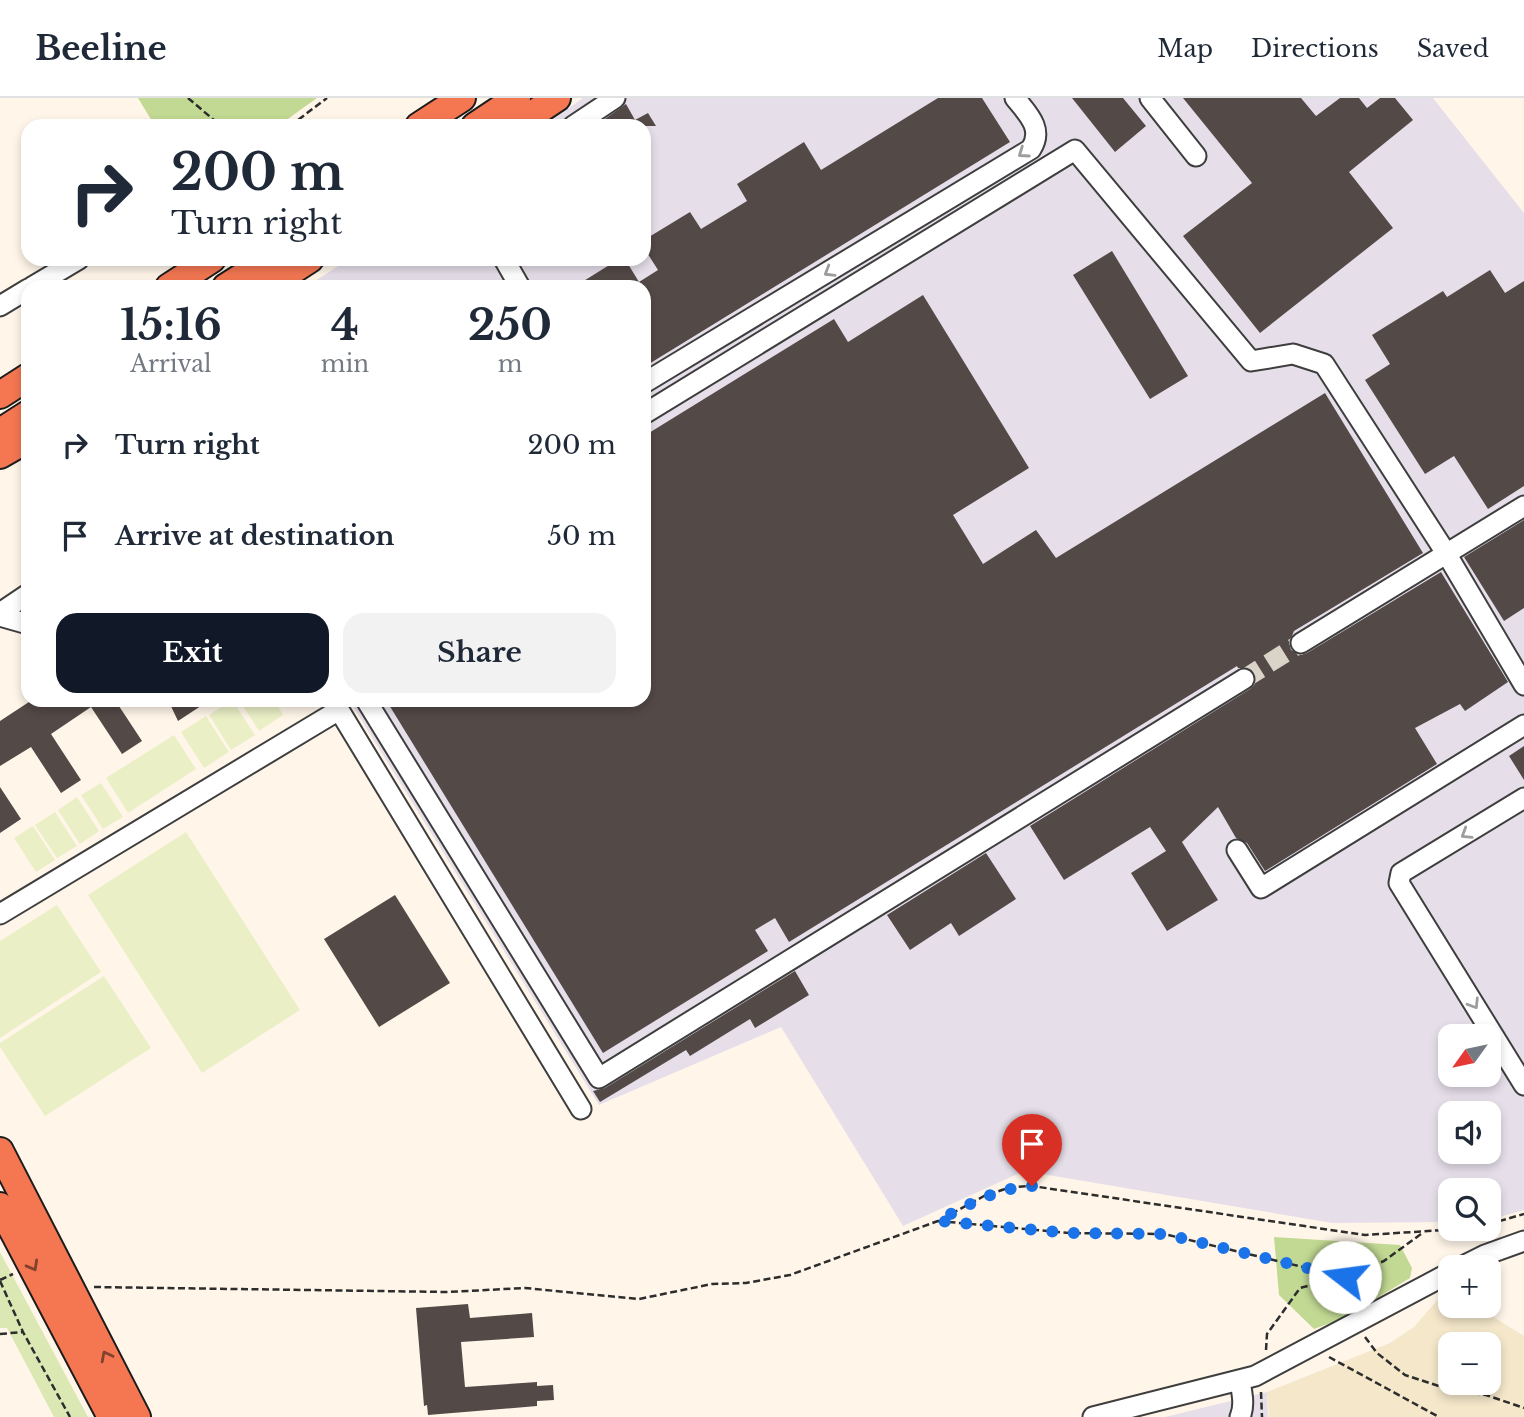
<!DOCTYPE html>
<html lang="en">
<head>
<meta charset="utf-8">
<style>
  :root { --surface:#fff; --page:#f2f2f3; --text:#1f2937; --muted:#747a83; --line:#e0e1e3; --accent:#111827 }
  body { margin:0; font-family:"Libre Baskerville",serif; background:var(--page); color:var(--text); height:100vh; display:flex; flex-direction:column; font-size:26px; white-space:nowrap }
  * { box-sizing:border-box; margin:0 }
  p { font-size:23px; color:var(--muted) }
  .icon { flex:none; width:38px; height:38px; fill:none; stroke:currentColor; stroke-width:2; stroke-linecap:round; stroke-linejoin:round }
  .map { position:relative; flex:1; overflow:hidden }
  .details { position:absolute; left:21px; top:182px; width:630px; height:427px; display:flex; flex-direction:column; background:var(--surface); border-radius:21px; box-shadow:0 4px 10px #0003 }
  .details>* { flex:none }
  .banner { position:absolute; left:21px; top:21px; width:630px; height:147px; border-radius:21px; box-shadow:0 4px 10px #0003; background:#fff; color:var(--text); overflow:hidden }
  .needle { width:46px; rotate:237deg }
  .buttons { position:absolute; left:1438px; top:926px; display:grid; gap:14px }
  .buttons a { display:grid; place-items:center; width:63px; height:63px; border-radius:14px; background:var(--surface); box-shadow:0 4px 10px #0003; font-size:35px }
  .pin { position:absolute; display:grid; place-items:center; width:60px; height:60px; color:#fff; margin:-72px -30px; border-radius:50% 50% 50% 0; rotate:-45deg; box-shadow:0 0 7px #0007 }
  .pin .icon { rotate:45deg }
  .me { position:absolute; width:77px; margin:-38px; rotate:285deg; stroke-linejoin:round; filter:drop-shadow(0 0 5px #0008) }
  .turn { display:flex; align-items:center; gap:24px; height:147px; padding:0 35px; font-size:32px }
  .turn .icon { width:91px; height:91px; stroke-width:2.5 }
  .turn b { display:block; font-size:49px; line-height:60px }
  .eta { display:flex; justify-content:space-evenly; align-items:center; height:119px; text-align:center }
  .eta b { font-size:42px; font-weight:700; line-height:49px }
  .cta { display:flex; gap:14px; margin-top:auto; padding:14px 35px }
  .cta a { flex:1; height:80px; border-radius:21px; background:var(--accent); color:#fff; font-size:28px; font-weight:700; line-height:80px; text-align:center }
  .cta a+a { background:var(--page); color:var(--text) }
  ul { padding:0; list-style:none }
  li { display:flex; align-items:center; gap:21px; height:91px; padding:0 35px }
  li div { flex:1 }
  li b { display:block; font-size:26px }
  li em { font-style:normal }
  header { display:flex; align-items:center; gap:42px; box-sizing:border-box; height:98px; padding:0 35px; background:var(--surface); border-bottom:2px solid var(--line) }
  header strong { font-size:33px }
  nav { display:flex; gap:38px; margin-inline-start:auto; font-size:24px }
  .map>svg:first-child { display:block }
  .industrial { fill:#e6dfea; fill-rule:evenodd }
  .farmland { fill:#f4e7ca; fill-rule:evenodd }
  .green { fill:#dbe8b4 }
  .forest { fill:#c2d993 }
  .pitch { fill:#eaefc6 }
  .building { fill:#534947 }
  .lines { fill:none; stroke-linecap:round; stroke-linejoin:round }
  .minor-tunnel { stroke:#dad3c8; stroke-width:19; stroke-dasharray:19 10; stroke-linecap:butt }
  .minor-casing { stroke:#3e3e3e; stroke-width:23 }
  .highway-casing { stroke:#1c1c1c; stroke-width:30 }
  .path { stroke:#2d2d2d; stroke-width:2.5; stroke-dasharray:7 3.5; stroke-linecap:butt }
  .minor { stroke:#fff; stroke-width:19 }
  .highway { stroke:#f47752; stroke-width:26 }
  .oneway { stroke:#9d9d9d }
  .oneway2 { stroke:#80412e }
  .route { stroke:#1a73e8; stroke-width:12; stroke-dasharray:0 21.6 }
</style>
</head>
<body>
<header>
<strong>Beeline</strong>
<nav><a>Map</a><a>Directions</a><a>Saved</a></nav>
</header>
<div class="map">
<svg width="1524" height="1319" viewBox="0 0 1524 1319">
  <rect width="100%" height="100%" fill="#fff6e9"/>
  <path class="industrial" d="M583,0H1433L1524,115V1112L1489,1122V1092H1451V1124L1332,1125L1024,1073L903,1128L781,929L599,1007L349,602H644V189H306L349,161H644V28H544ZM1451,938H1489V976H1451ZM1451,1015H1489V1054H1451Z
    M1267,1294L1268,1319H1165Z"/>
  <path class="farmland" d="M1448,1190L1451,1192V1208H1476L1524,1238V1319H1269L1267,1294L1390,1245L1414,1229ZM1451,1246H1489V1284H1451Z"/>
  <path class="green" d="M0,1154L88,1319H54L7,1230H0Z"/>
  <path class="forest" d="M138,0H317L278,28H155Z
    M1274,1139L1400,1147L1412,1170L1410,1180L1344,1220L1314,1231L1279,1197Z"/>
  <path class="pitch" d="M232,602L255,637L231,652L209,617Z
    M239,602H274L283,617L259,633Z
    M206,618L229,654L204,670L181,634Z
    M174,637L196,671L128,715L106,680Z
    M101,685L123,719L103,731L81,697Z
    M77,699L99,733L80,746L58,712Z
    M55,714L77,748L57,760L35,727Z
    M33,728L55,762L36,774L14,740Z
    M186,734L300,912L202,975L88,797Z
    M57,807L101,874L0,940V843Z
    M104,878L151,950L45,1018L0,949V945Z"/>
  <path class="building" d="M938,0H982L1010,44L644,269V189H574L619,161H625L639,184L658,172L644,150V142L690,114L701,131L747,103L737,86L804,44L821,72Z
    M1072,0H1123L1146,28L1115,54Z
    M1183,0H1301L1316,18L1340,0H1359L1367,10L1380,0H1395L1413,22L1349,74L1393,130L1260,235L1183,138L1252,85Z
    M626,6L635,22L648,15L656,28H595Z
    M1112,153L1188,278L1150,301L1073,177Z
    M1490,172L1505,195L1524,183V388L1488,411L1454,358L1425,376L1365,282L1390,266L1372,237L1443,193L1447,199Z
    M923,197L1029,370L953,417L983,466L1036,432L1056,460L1325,295L1423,455L1294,533L1289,545L1291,552L1301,557L1307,555L1441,474L1508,584L1465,613L1460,606L1415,630L1437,666L1265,773L1247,745L1236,740L1218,709L1182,744L1218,802L1167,833L1131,775L1166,753L1150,729L1064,782L1030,728L1250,591L1255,586V575L1249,570H1238L1237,568L789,844L775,820L755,832L768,853L603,955L386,602H644V338L834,221L848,244Z
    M1524,422V510L1504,523L1464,459Z
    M32,602H115L142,643L122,656L91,609L51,636L81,682L61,695L31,649L0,668V623Z
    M168,602H210L178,623Z
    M1524,648V682L1509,658Z
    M0,689L21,721L0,735Z
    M986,755L1016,801L959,838L951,825L910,852L887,817Z
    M395,797L450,885L379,929L324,841Z
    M795,873L809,897L755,930L750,921L690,958L686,952L600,1004L593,993L605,990Z
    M468,1206L470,1220L532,1215L534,1239L461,1244L465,1289L537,1284V1288L553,1287L554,1302L537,1303V1308L428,1317L427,1307L424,1308L416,1210Z"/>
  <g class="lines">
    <path class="minor-tunnel" d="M1244,581L1301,545"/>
    <defs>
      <path id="minor" d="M1150,0L1196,58
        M573,28L615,0
        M504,161L520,189
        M32,189L79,161
        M0,208L28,191
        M644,285L1031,51C1044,31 1028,16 1015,0
        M644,316L1075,52L1251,263L1293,256L1324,266L1446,455L1524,587
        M0,515L28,496
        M0,518L28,526
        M1301,545L1524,408
        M333,602L581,1011
        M366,602L599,980L1244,581
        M1524,700L1401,775L1399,785L1524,987
        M1237,752L1261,790L1524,627
        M0,816L339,612
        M1461,1169L1485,1157L1524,1143
        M1093,1319L1255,1278L1451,1174
        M1240,1319C1245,1308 1242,1295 1240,1283"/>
      <path id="highway" d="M419,28L462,0
        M475,28L517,0
        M515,28L557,0
        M169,189L212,161
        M226,189L270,161
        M267,189L310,161
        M0,297L28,279
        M0,334L28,316
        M0,357L28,341
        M0,1053L137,1319
        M0,1108L111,1319"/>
    </defs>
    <use href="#minor" class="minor-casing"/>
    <use href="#highway" class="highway-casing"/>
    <path class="path" d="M188,0L221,28
      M290,28L327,0
      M938,1123L1069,1135L1164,1136L1345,1179L1384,1163L1421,1136
      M1489,1126L1524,1116
      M0,1182L13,1176
      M0,1183L23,1234L70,1319
      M94,1189L448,1194L525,1190L639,1201L712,1186L746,1185L790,1177L938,1123L984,1098L1011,1089L1032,1088L1365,1137L1476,1130
      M0,1236L23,1234
      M1365,1239L1377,1255L1405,1277L1448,1291L1486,1297L1524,1310
      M1266,1252L1267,1236L1300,1190L1342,1179
      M1329,1259L1439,1319
      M1261,1294L1262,1319"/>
    <use href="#minor" class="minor"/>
    <use href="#highway" class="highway"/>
  </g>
  <defs><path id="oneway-chevron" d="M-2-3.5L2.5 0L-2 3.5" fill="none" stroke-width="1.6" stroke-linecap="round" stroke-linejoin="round" transform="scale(1.75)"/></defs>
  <g class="oneway">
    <use href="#oneway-chevron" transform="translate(1023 55) rotate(145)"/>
    <use href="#oneway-chevron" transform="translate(829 174) rotate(149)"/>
    <use href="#oneway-chevron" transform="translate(1466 736) rotate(148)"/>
    <use href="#oneway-chevron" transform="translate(1474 906) rotate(58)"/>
  </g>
  <g class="oneway2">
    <use href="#oneway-chevron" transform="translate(33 1168) rotate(61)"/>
    <use href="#oneway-chevron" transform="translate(106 1258) rotate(-117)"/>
  </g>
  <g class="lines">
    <path class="route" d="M1032,1088C997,1090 969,1106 938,1123L1069,1135L1164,1136L1345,1179"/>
  </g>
</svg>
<div class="buttons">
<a><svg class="needle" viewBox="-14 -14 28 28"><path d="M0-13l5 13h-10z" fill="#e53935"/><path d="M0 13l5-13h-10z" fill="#747a83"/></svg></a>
<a><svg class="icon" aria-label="sound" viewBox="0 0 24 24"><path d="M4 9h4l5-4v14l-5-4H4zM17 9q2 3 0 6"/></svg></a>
<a><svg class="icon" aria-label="search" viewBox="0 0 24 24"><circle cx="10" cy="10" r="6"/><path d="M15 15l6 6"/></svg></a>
<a>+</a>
<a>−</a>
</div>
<div class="pin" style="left:1032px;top:1088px;background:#d93025"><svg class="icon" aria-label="arrive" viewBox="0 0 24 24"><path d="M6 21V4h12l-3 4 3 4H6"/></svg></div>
<svg class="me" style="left:1345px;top:1179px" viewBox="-20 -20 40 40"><circle r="19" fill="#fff"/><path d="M0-13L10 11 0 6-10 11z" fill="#1a73e8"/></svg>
<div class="banner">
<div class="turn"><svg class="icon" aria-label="right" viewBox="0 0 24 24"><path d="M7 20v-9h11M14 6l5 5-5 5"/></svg><div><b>200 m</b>Turn right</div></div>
</div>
<section class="details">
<div class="eta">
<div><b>15:16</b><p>Arrival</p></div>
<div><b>4</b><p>min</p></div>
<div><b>250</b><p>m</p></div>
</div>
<ul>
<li><svg class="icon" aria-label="right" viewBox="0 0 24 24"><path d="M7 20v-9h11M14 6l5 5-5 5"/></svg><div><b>Turn right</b></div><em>200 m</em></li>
<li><svg class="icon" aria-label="arrive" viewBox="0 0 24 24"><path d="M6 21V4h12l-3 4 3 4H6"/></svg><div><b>Arrive at destination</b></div><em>50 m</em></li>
</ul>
<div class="cta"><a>Exit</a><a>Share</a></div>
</section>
</div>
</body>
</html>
